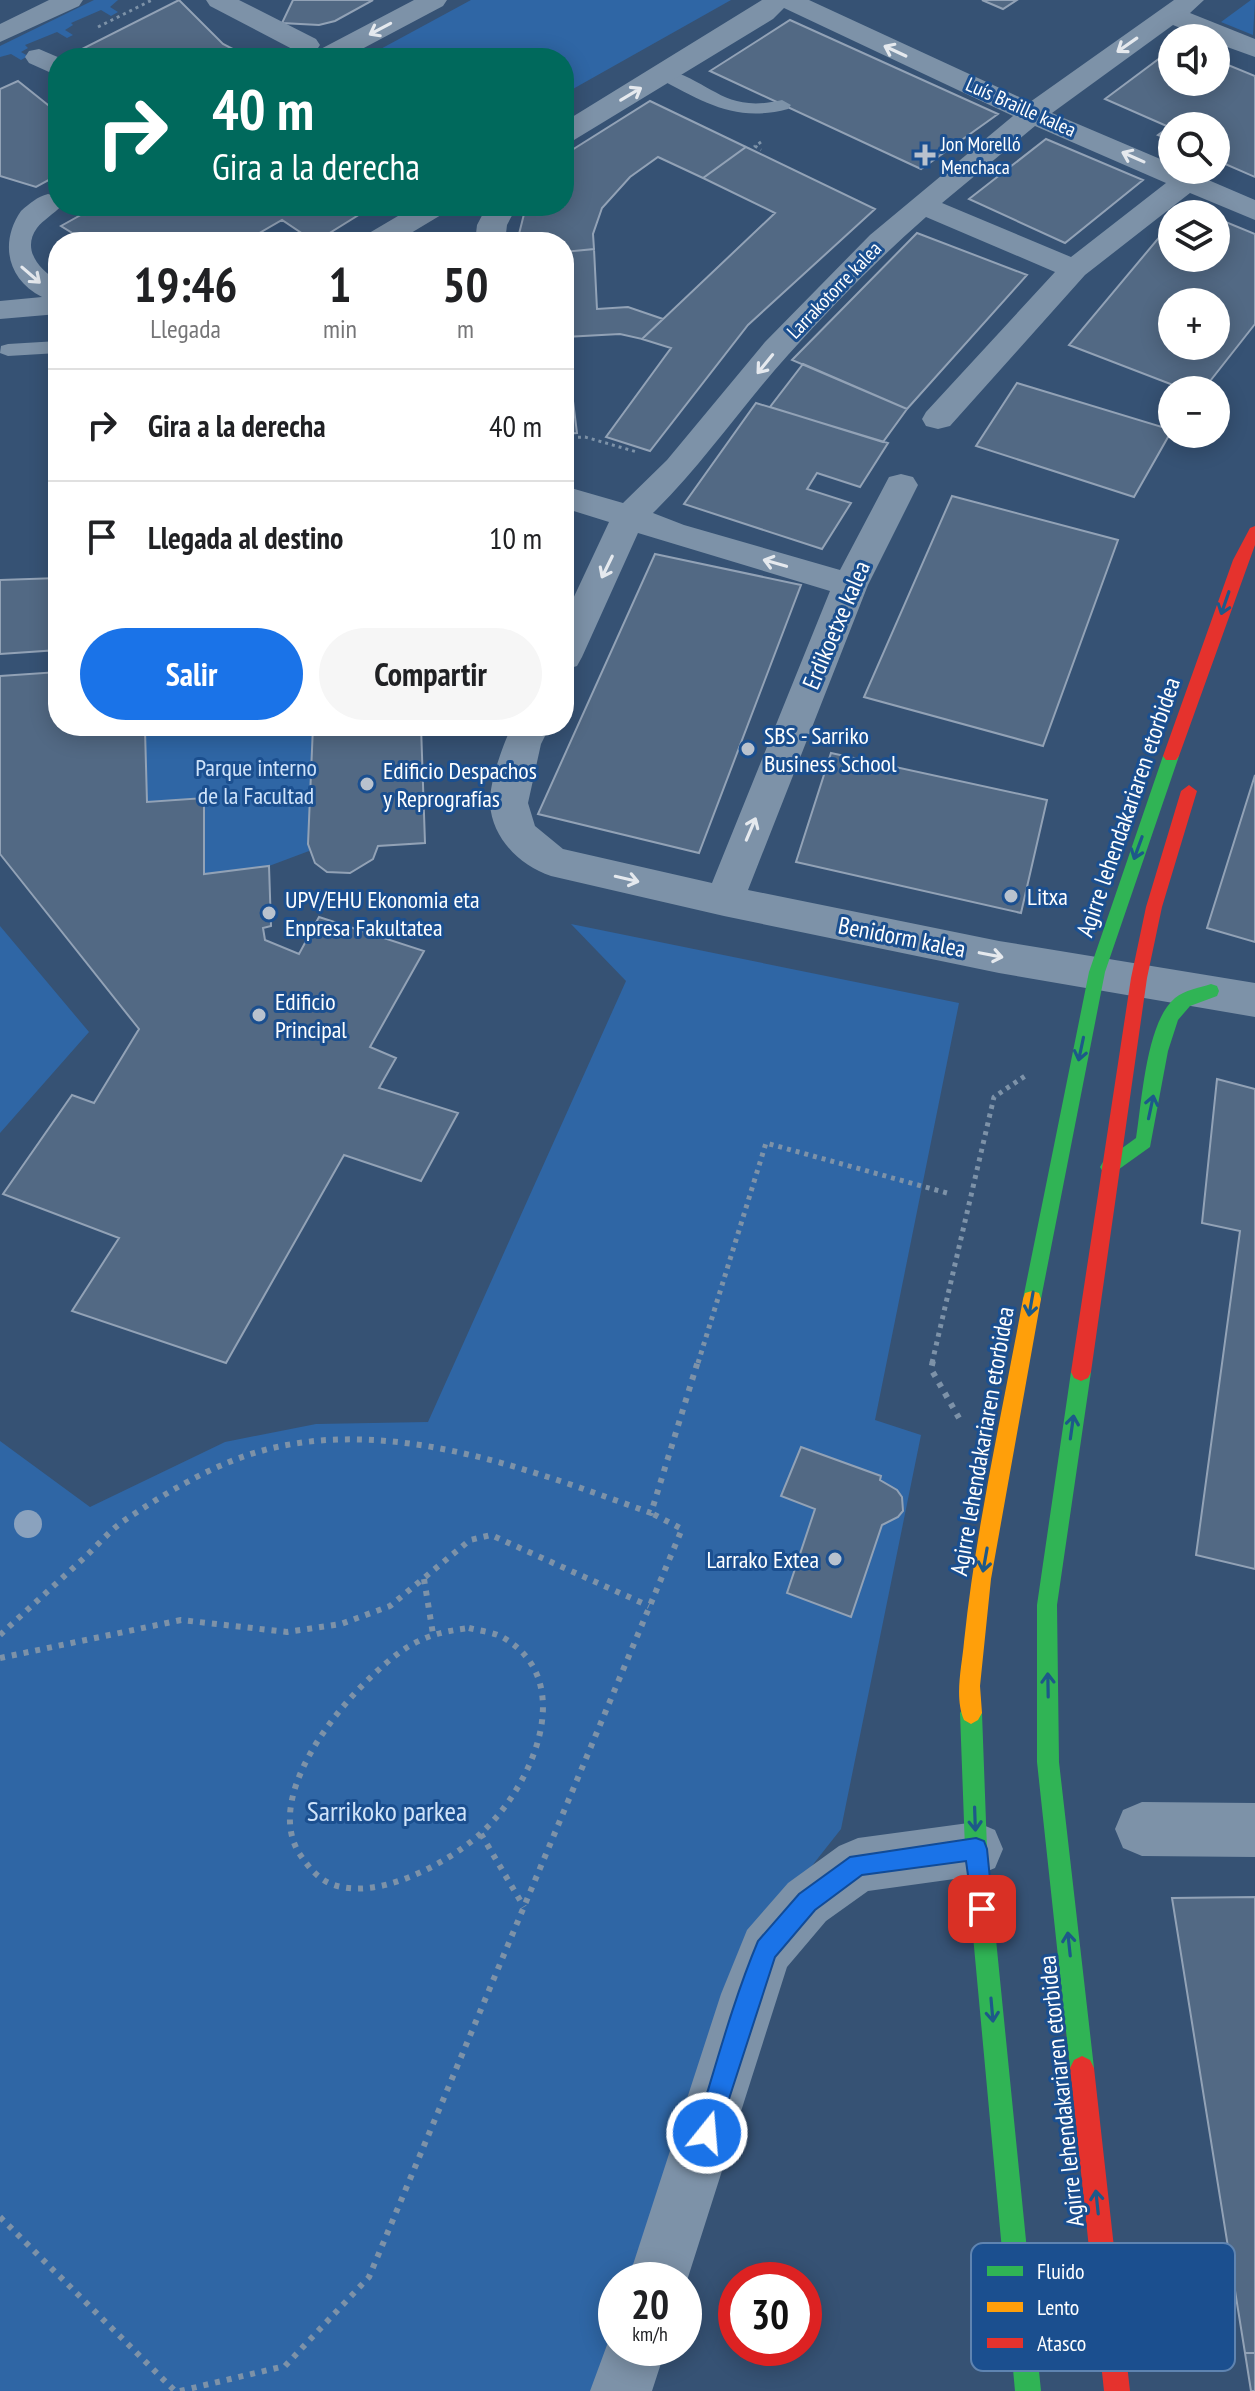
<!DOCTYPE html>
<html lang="es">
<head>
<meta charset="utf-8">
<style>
  :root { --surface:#fff; --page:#f6f6f6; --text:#202124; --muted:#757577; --line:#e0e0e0; --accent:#1a73e8 }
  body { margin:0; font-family:"PT Sans Narrow",sans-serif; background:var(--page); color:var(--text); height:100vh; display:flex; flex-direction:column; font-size:30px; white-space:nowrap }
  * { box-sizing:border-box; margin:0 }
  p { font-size:26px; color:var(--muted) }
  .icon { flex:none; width:44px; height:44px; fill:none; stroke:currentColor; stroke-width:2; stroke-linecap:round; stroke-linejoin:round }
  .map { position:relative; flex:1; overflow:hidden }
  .drawer { position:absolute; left:48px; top:232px; width:526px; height:504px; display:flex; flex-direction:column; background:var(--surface); border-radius:32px; box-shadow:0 4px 20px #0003 }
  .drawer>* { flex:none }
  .guide { position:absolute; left:48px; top:48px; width:526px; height:168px; border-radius:32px; box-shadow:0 4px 20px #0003; background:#00695c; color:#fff; overflow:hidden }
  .tools { position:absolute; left:1158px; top:24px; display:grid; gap:16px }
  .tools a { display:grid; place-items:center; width:72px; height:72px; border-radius:50%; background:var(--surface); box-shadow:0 4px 20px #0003; font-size:40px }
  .speed { position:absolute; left:598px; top:2262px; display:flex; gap:16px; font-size:40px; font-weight:700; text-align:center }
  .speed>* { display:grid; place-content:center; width:104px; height:104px; border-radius:50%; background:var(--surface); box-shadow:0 4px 20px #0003; line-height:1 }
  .speed small { font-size:20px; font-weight:400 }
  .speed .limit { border:12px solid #d22; background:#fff; color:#111 }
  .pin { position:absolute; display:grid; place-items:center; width:68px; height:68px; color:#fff; margin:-34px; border-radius:16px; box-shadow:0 4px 12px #0006 }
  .me { position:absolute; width:88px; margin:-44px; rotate:17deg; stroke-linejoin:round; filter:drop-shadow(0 0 6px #0008) }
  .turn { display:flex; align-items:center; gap:28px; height:168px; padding:0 32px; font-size:36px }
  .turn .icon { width:104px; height:104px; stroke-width:2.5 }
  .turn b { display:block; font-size:56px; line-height:68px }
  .eta { display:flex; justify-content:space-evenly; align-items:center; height:136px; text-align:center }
  .eta b { font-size:48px; font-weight:800; line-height:56px }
  .primary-button { display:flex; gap:16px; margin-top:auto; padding:16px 32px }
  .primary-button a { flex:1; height:92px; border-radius:48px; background:var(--accent); color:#fff; font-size:32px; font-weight:800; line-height:92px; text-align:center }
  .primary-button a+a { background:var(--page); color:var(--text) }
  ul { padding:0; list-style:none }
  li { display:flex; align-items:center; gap:24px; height:112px; padding:0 32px; border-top:2px solid var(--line) }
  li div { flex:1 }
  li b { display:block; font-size:30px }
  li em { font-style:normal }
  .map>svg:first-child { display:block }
  .green { fill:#2f66a5 }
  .building { fill:#526984; stroke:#92a2b6; stroke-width:2; fill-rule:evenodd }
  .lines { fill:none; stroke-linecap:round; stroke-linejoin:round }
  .path-far2 { stroke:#7d92a8; stroke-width:3; stroke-dasharray:3 4; stroke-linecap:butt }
  .path-far1 { stroke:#7d92a8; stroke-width:5; stroke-dasharray:4 5; stroke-linecap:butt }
  .path { stroke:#7d92a8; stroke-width:6; stroke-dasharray:5 7; stroke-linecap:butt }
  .lane { fill:#7d92a8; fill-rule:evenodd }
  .street { fill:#7d92a8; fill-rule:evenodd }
  .fast { fill:#30b455; fill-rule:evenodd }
  .slow { fill:#ff9f0a; fill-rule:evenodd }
  .jam { fill:#e5322d; fill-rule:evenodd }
  .tree { fill:#8aa2be }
  .oneway { stroke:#e5e9ee }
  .oneway2 { stroke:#1d5989 }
  .route { fill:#1a73e8; stroke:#114b97; stroke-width:2 }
  .poi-dot { fill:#b9c2ce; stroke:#1b4f8f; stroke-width:3 }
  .labels { text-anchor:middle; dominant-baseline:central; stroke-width:6; stroke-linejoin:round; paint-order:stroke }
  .far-street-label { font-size:20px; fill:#fff; stroke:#1b4f8f }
  .far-poi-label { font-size:20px; fill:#fff; stroke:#1b4f8f; text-anchor:start }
  .street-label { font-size:24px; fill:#fff; stroke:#1b4f8f }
  .poi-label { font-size:24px; fill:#fff; stroke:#1b4f8f; text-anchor:start }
  .park-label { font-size:24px; fill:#cfe3fa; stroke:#1b4f8f }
  .near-park-label { font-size:28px; fill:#cfe3fa; stroke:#1b4f8f }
  .key { fill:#1b4f8f; stroke:#5f84b1; stroke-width:2 }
  .key-label { font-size:22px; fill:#fff }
</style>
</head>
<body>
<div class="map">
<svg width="1255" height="2391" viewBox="0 0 1255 2391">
  <rect width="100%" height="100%" fill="#365274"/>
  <path class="green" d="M94,0H118L110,7L118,12L111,16L101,10L71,23L73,25L65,30L73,35L67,38L57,32L25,45L28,48L21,52L28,56L21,60L11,54L0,57V46Z
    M471,0H731L564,94V58H364Z
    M1251,0H1255L1253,35L1221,22Z
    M92,726H313L309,851L269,866L204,874V798L147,802L145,731L91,734Z
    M571,924L959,1003L875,1420L921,1435L841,1829L751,1943L640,2280H616V2348L604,2391H0V1441L90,1507L225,1442L316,1424L428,1422L626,981Z
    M0,926L89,1032L0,1133Z"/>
  <path class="building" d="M179,0L223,44L250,58H82L74,53Z
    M293,0H373L335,21L319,25L282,23Z
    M982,0H1017L1003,9Z
    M790,20L998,114L921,169L710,71Z
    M1172,49V82H1216V60L1255,76V177L1216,160V126H1172V141L1158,135L1169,127L1105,99Z
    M18,81L58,113V175L36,187L0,176V89Z
    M650,101L746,147L703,178L658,157L630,177L602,208L593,234L594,249L564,252V242H517L526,206H564V155Z
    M1046,139L1143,180L1065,243L969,199Z
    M746,147L875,209L748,325L650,451L606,437L671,348L642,339L775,213L703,178Z
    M97,206H373L315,242L282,220L244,242H87L61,226Z
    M1216,218L1255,234V324L1203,390H1186L1069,345L1172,222V258H1216ZM1172,302H1216V346H1172Z
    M917,233L1027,275L907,409L792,360Z
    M594,249L597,309L628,307L663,319L642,339L620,334L565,337L577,433L564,434V252Z
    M803,364L907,409L883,442L770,407Z
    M1017,383L1172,430L1134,497L976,446Z
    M756,403L888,443L860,487L817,473L807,489L851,503L822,549L684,504Z
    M952,496L1118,540L1043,746L864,697Z
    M655,554L801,585L699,853L538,814Z
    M58,578V650L0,654V580Z
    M58,672V726H91V734L145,730L147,802L204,798V874L269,866L271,926L263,928L265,940L299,954L319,917L424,951L370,1047L396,1058L379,1088L458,1113L421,1181L344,1155L226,1363L72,1311L119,1238L3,1194L72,1095L94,1103L139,1029L0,854V676Z
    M313,726H421L425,843L378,846L373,859L350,873L327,872L315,863L308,844Z
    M831,753L1047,800L1021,913L796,862Z
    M1255,775V942L1207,928Z
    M1217,1079L1255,1089V1569L1196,1555L1240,1231L1202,1223Z
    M801,1447L881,1476L880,1480L897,1490L902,1497L903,1511L898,1517L882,1525L851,1617L787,1593L815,1509L781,1496Z
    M1255,1897V2353H1245L1172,1898Z
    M1245,2353H1255V2391H1251Z"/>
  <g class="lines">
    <path class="path-far2" d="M98,27L152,0
      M761,142L755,146L761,150
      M564,438L585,437L637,452"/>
    <path class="path-far1" d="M698,1363L766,1143L947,1193
      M932,1363L994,1097L1025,1076"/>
    <path class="path" d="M933,1361L931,1369L959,1418
      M424,1579L433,1634
      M469,1628C480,1631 494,1632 504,1638C580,1683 530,1790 479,1835C445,1865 373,1903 329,1883C316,1877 307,1865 299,1853C260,1789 356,1681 406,1648C427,1635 445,1631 469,1628Z
      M0,1635C28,1609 57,1583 85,1557C98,1545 110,1530 125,1520C165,1493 214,1464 261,1451C389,1415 531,1470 651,1513L698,1361
      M0,1658L181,1620L287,1632L341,1624L390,1606L470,1540L491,1535L649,1606
      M481,1834L524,1907
      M0,2217L175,2391
      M180,2391L285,2366L369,2277L682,1529L651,1513"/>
    <path class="lane" d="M664,69C713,81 723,114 782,100L791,105L788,109C735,123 704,102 658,78L655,74Z
      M58,341V353L8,356L0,353L1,346L8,344Z"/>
    <path class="street" d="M49,0H83L79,6L0,42V24Z
      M206,0H239L316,39L320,45L316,51H296L210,6Z
      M414,0H447L443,6L345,58H311L315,52Z
      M762,0H809L1030,102L1174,0H1204L1190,13L1255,39V57L1216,43V38H1205L1173,25L1052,113L1172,164V170H1185L1255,200V220L1190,193L1085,275L950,426L938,429L926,426L922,419L926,412L1055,272L926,217C877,260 831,307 788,355C741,407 703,464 653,513L684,525L840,570L889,477L901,474L913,477L918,485L868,585L748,890L999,941L1255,983V1017L999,973L724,916L551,876C520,866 492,838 490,804C489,783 503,744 512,726H550L541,744L528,803L535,826L563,849L712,883L830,591L638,533L582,657L577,666L564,670V618L609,522L564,508V486L623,503L667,460L765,342L870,235L1013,116L784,8L773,19L574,140L564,143V122ZM1035,126L1166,183L1071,257L942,203Z
      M39,49L60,58L58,76L29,63L25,57L29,51Z
      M48,194L58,197V206H61C54,214 43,220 37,228C21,250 40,270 58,281V314L0,319V301L42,297C6,279 0,241 21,211C30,203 37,197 48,194Z
      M415,206H451L446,212L396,242H360L364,236Z
      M487,206H517L507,225L505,242H475L477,225Z
      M1142,1802L1255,1803V1857L1142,1856L1123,1848L1115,1829L1123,1810Z
      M976,1822L995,1830L1003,1849L995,1868L976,1876L868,1891L826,1921L787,1967L684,2290V2280H628L721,1994L747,1930L788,1883L839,1846L858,1838Z
      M614,2326L616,2348H666L652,2391H590Z"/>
    <path class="fast" d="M1171,750L1179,756L1105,972L1041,1299L1039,1305L1032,1307L1025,1305L1023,1299L1089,972L1163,756Z
      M1211,984L1217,986L1219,991L1217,996L1190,1006L1178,1020L1168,1051L1150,1147L1115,1172H1103L1100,1167L1103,1162L1136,1138C1142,1102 1146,1022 1175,998C1185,990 1199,988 1211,984Z
      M1081,1363L1088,1366L1091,1372L1057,1605L1059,1762L1094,2068L1090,2076L1082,2080L1074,2076L1070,2068L1037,1762V1605L1071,1372L1074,1366Z
      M971,1702L978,1706L982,1713L987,1849L1041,2391H1015L965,1849L960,1713L964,1706Z"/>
    <path class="slow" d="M1032,1291L1039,1293L1041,1299L991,1579L980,1686L982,1713L978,1720L971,1724L964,1720C954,1697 962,1666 964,1642C976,1527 1002,1413 1023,1299L1025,1293Z"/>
    <path class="jam" d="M1255,526V545L1179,756L1176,760H1166L1163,756L1233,560L1250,528Z
      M1189,785L1197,791L1162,907L1147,978L1091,1372L1088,1378L1081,1381L1074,1378L1071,1372L1131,978L1146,907L1181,791Z
      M1082,2056L1090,2060L1094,2068L1130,2391H1104L1070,2068L1074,2060Z"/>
  </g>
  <circle class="tree" cx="28" cy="1524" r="14"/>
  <defs><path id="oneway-shaft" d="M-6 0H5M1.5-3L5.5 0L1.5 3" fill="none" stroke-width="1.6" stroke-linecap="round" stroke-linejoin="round" transform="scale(2)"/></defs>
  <g class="oneway">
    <use href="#oneway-shaft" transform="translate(380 29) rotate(152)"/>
    <use href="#oneway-shaft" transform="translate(1127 45) rotate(145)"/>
    <use href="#oneway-shaft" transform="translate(895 51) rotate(-155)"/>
    <use href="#oneway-shaft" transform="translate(631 94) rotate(-31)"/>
    <use href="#oneway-shaft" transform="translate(1133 157) rotate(-156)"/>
    <use href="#oneway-shaft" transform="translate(31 275) rotate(41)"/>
    <use href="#oneway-shaft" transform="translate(765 364) rotate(129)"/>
    <use href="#oneway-shaft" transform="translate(775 563) rotate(-164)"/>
    <use href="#oneway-shaft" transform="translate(607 567) rotate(116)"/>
    <use href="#oneway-shaft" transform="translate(751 829) rotate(-67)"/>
    <use href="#oneway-shaft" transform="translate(627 879) rotate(13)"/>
    <use href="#oneway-shaft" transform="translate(991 955) rotate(11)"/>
  </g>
  <g class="oneway2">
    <use href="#oneway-shaft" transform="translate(1225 603) rotate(109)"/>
    <use href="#oneway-shaft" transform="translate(1138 848) rotate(110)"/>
    <use href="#oneway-shaft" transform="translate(1081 1049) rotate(102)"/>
    <use href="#oneway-shaft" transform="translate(1151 1107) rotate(-78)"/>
    <use href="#oneway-shaft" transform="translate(1031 1304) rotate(100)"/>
    <use href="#oneway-shaft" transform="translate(1072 1427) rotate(-82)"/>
    <use href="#oneway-shaft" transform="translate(985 1560) rotate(100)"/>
    <use href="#oneway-shaft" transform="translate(1048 1685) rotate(-91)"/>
    <use href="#oneway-shaft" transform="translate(975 1819) rotate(88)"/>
    <use href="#oneway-shaft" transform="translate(1069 1944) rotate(-96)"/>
    <use href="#oneway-shaft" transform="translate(992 2010) rotate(85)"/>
    <use href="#oneway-shaft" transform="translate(1097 2202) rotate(-96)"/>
  </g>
  <path class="route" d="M976,1838L984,1841L987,1849L993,1909L990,1917L982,1920L974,1917L966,1861L862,1875L815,1910L775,1957L715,2142L707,2145L698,2142L695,2133C715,2069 732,2003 758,1941L799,1894L850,1857Z"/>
  <g class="poi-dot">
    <path d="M921 143h8v8h8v8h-8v8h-8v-8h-8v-8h8z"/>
    <circle cx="748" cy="749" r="8"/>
    <circle cx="367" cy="784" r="8"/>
    <circle cx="1011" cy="896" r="8"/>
    <circle cx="269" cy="913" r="8"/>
    <circle cx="259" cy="1015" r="8"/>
    <circle cx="835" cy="1559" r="8"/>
  </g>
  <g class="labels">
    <g class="far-street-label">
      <text transform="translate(1021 107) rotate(24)">Luís Braille kalea</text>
      <text transform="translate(834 290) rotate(-46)">Larrakotorre kalea</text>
    </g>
    <g class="far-poi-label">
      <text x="941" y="144">Jon Morelló<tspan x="941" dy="23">Menchaca</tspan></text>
    </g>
    <g class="street-label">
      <text transform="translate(836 625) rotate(-67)">Erdikoetxe kalea</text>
      <text transform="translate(1128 807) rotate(-71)">Agirre lehendakariaren etorbidea</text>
      <text transform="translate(902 937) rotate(11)">Benidorm kalea</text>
      <text transform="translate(982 1441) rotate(-80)">Agirre lehendakariaren etorbidea</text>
      <text transform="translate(1061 2091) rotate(-96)">Agirre lehendakariaren etorbidea</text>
    </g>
    <g class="poi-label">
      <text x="764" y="735">SBS - Sarriko<tspan x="764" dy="28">Business School</tspan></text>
      <text x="383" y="770">Edificio Despachos<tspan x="383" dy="28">y Reprografías</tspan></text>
      <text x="1027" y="896">Litxa</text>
      <text x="285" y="899">UPV/EHU Ekonomia eta<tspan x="285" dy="28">Enpresa Fakultatea</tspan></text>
      <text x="275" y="1001">Edificio<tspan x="275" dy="28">Principal</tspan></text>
      <text x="819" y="1559" text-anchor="end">Larrako Extea</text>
    </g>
    <g class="park-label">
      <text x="256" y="767">Parque interno<tspan x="256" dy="28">de la Facultad</tspan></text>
    </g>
    <g class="near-park-label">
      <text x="387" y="1810">Sarrikoko parkea</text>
    </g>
  </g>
  <rect x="971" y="2243" width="264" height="128" rx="12" class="key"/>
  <rect x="987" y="2266" width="36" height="10" fill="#30b455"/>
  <rect x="987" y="2302" width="36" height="10" fill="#ff9f0a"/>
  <rect x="987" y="2338" width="36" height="10" fill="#e5322d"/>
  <g class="key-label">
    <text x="1037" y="2279">Fluido</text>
    <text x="1037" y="2315">Lento</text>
    <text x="1037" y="2351">Atasco</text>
  </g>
</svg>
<div class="tools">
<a><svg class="icon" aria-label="sound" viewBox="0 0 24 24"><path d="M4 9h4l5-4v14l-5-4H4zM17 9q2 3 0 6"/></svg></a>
<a><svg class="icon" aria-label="search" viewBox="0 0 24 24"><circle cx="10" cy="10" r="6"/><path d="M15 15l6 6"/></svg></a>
<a><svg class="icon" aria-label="layers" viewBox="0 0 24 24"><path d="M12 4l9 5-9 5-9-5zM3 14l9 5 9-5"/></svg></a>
<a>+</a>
<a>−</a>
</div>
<div class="speed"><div>20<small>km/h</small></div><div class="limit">30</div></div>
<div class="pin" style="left:982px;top:1909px;background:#d93025"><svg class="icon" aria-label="arrive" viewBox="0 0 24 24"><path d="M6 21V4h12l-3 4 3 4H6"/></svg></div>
<svg class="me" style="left:707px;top:2133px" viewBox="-20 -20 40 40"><circle r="17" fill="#1a73e8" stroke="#fff" stroke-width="3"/><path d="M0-11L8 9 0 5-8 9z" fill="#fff"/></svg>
<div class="guide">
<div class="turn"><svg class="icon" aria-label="right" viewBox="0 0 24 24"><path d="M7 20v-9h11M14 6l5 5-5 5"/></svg><div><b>40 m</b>Gira a la derecha</div></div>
</div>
<section class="drawer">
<div class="eta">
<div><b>19:46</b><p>Llegada</p></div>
<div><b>1</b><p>min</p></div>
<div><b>50</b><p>m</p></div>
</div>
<ul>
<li><svg class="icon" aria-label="right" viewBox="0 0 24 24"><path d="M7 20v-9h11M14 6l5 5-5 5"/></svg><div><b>Gira a la derecha</b></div><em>40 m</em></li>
<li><svg class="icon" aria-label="arrive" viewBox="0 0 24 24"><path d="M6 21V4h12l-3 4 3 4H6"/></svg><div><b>Llegada al destino</b></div><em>10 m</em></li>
</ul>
<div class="primary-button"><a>Salir</a><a>Compartir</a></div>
</section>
</div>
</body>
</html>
